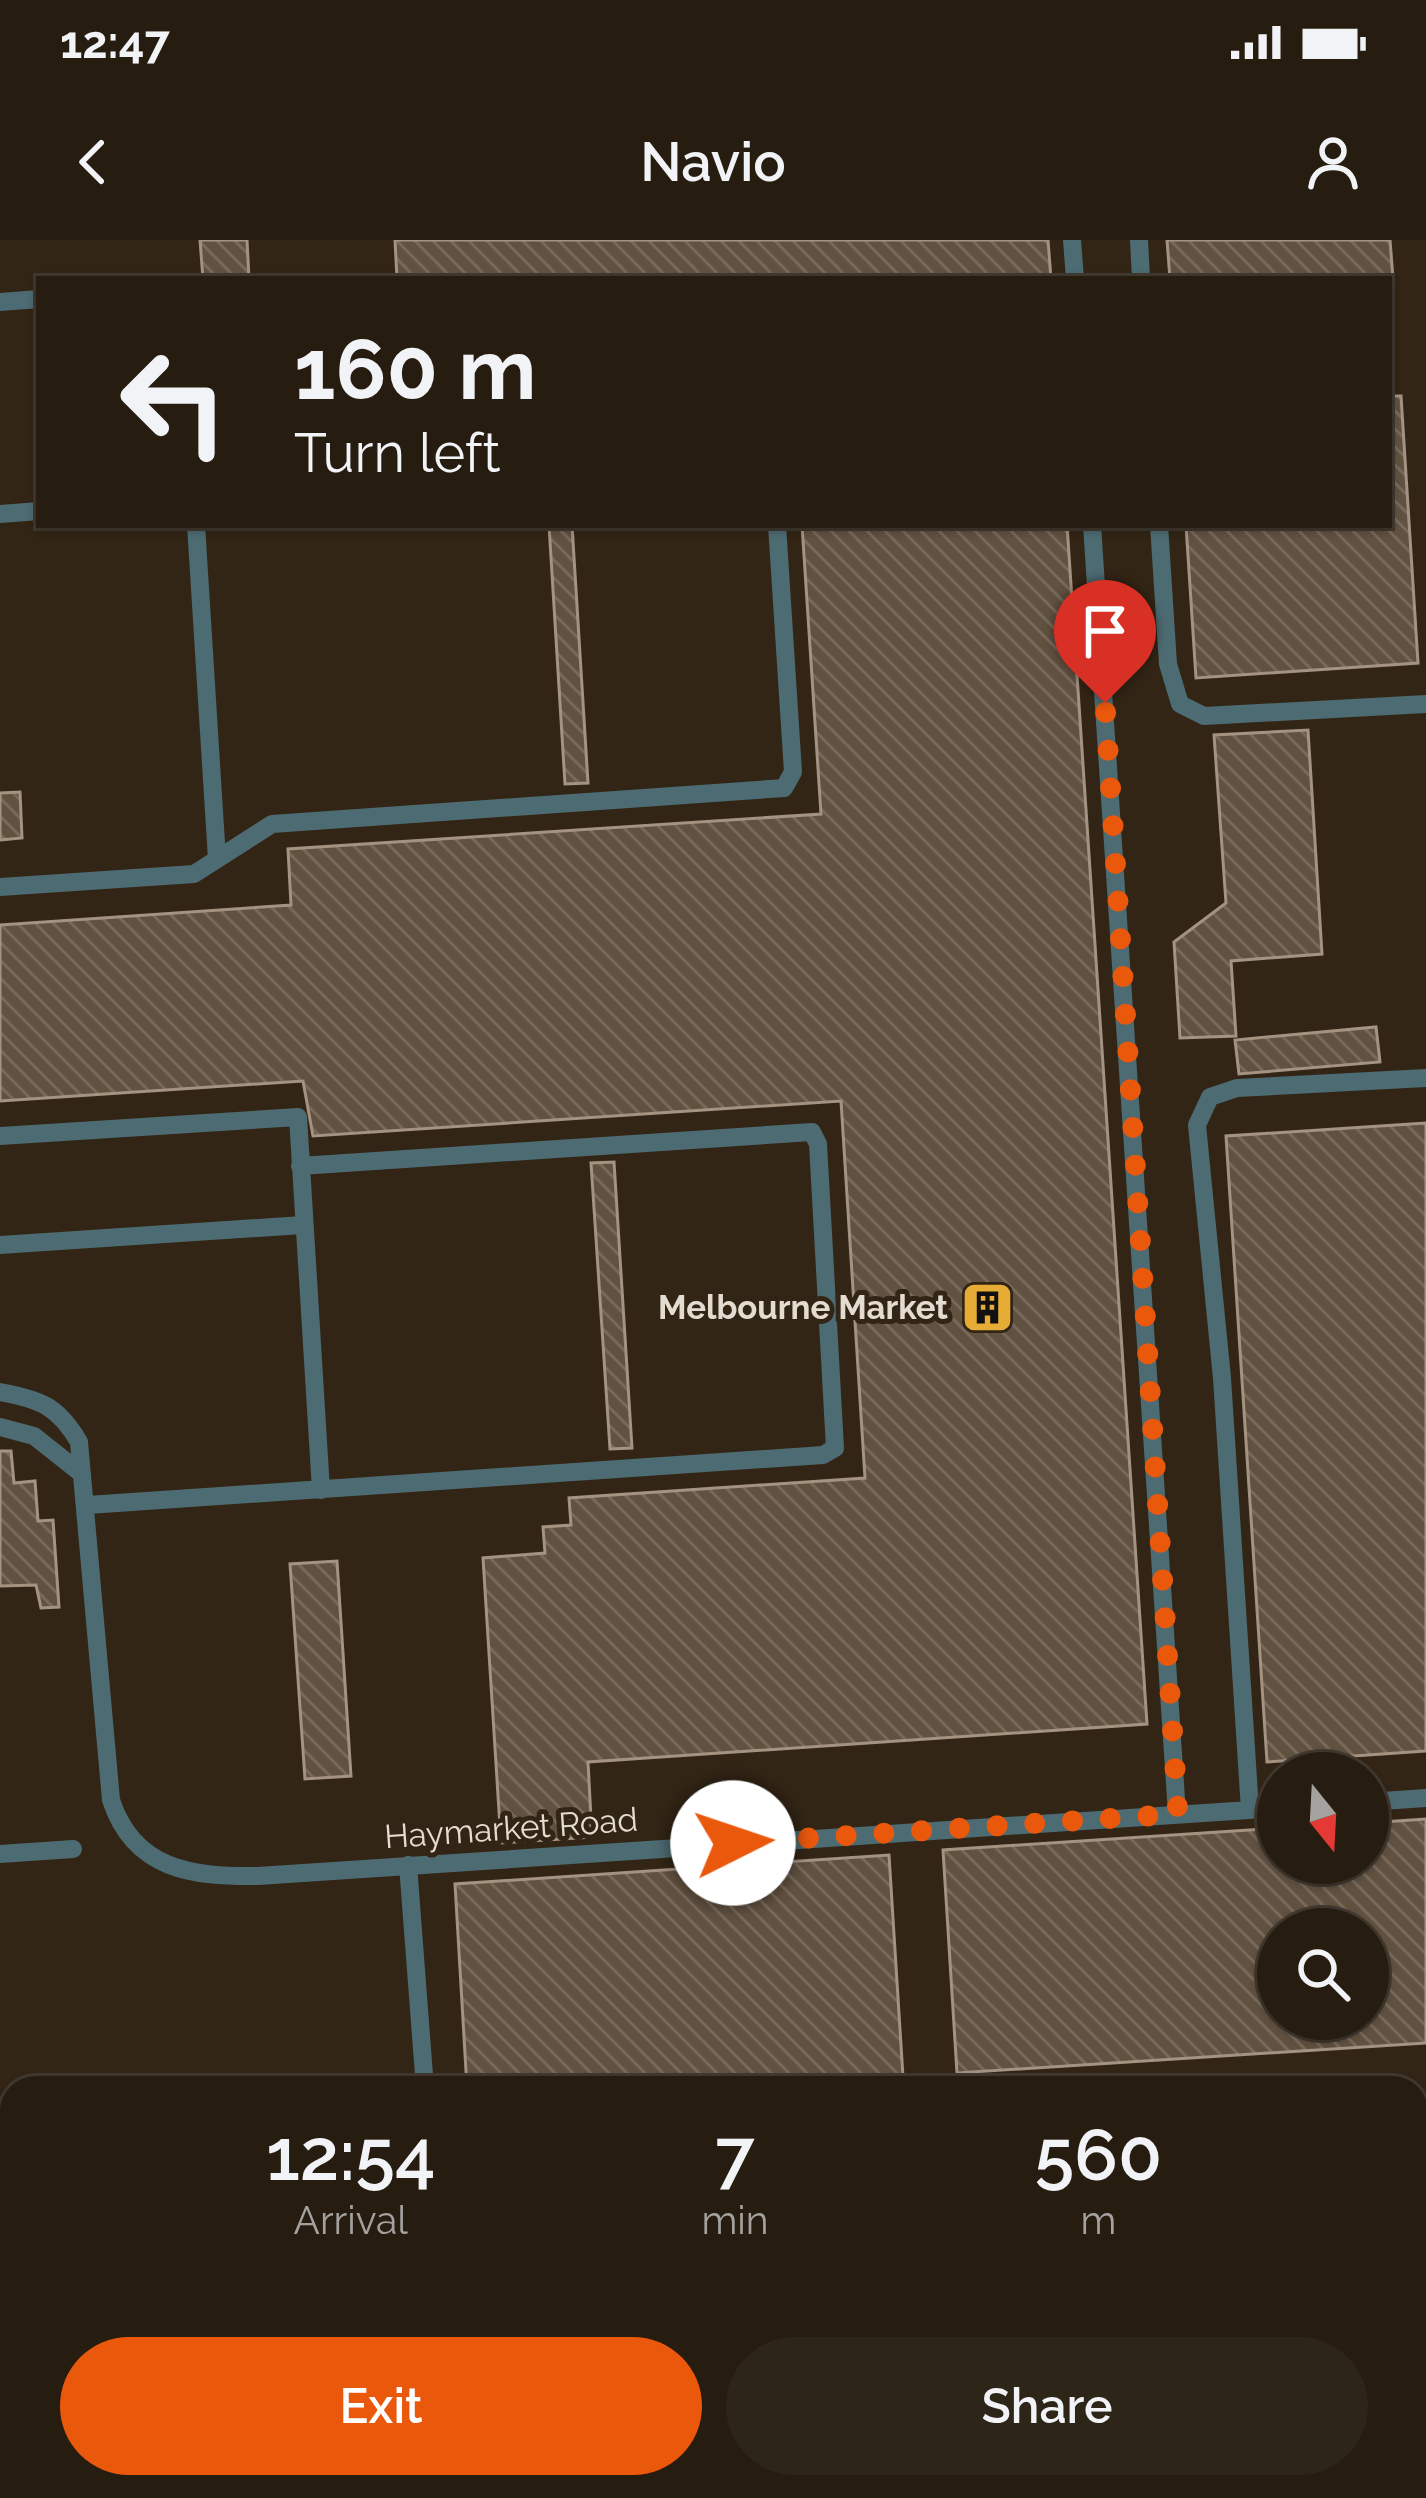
<!DOCTYPE html>
<html lang="en">
<head>
<meta charset="utf-8">
<style>
  :root { --surface:#261c10; --page:#2e2519; --text:#f1f3f6; --muted:#a4a19f; --line:#423a30; --accent:#ea580c }
  body { margin:0; font-family:Raleway,sans-serif; background:var(--page); color:var(--text); height:100vh; display:flex; flex-direction:column; font-size:45px; white-space:nowrap }
  * { box-sizing:border-box; margin:0 }
  p { font-size:39px; color:var(--muted) }
  .icon { flex:none; width:66px; height:66px; fill:none; stroke:currentColor; stroke-width:2; stroke-linecap:round; stroke-linejoin:round }
  .map { position:relative; flex:1; overflow:hidden }
  .side { position:absolute; left:0px; top:1836px; width:1428px; height:423px; display:flex; flex-direction:column; background:var(--surface); border-radius:36px 36px 0 0; box-shadow:0 3px 9px #0004,0 0 0 3px var(--line) }
  .side>* { flex:none }
  .top-card { position:absolute; left:36px; top:36px; width:1356px; height:252px; border-radius:0px; box-shadow:0 3px 9px #0004,0 0 0 3px var(--line); background:#261c10; color:var(--text); overflow:hidden }
  .needle { width:78px; rotate:162deg }
  .controls { position:absolute; left:1257px; top:1512px; display:grid; gap:24px }
  .controls a { display:grid; place-items:center; width:132px; height:132px; border-radius:50%; background:var(--surface); box-shadow:0 3px 9px #0004,0 0 0 3px var(--line); font-size:60px }
  .pin { position:absolute; display:grid; place-items:center; width:102px; height:102px; color:#fff; margin:-123px -51px; border-radius:50% 50% 50% 0; rotate:-45deg; box-shadow:0 0 12px #0007 }
  .pin .icon { rotate:45deg }
  .me { position:absolute; width:132px; margin:-66px; rotate:86deg; stroke-linejoin:round; filter:drop-shadow(0 0 9px #0008) }
  .turn { display:flex; align-items:center; gap:42px; height:252px; padding:0 60px; font-size:54px }
  .turn .icon { width:156px; height:156px; stroke-width:2.5 }
  .turn b { display:block; font-size:84px; line-height:102px }
  .eta { display:flex; justify-content:space-evenly; align-items:center; height:204px; text-align:center }
  .eta b { font-size:72px; font-weight:600; line-height:84px }
  .cta { display:flex; gap:24px; margin-top:auto; padding:24px 60px }
  .cta a { flex:1; height:138px; border-radius:72px; background:var(--accent); color:#fff; font-size:48px; font-weight:600; line-height:138px; text-align:center }
  .cta a+a { background:var(--page); color:var(--text) }
  .status { display:flex; justify-content:space-between; align-items:center; height:84px; padding:0 60px; background:var(--surface); direction:ltr }
  .status svg { height:33px; fill:currentColor }
  header { display:flex; justify-content:space-between; align-items:center; height:156px; padding:0 60px; background:var(--surface); font-size:54px; font-weight:600 }
  .map>svg:first-child { display:block }
  .building { fill:url(#building-back-hatch); stroke:#a59381; stroke-width:3; fill-rule:evenodd }
  .lines { fill:none; stroke-linecap:round; stroke-linejoin:round }
  .path { stroke:#786d5f; stroke-width:3; stroke-dasharray:6 6; stroke-linecap:butt }
  .minor { stroke:#4d6b72; stroke-width:18 }
  .major { stroke:#6dafbd; stroke-width:24 }
  .route { stroke:#ea580c; stroke-width:21; stroke-dasharray:0 37.8 }
  .labels { text-anchor:middle; dominant-baseline:central; stroke-width:10; stroke-linejoin:round; paint-order:stroke }
  .poi-label { font-size:33px; font-weight:bold; fill:#e4dcd1; stroke:#322515; text-anchor:end }
  .street-label { font-size:33px; fill:#e4dcd1; stroke:#322515 }
</style>
</head>
<body>
<div class="status"><b>12:47</b><svg viewBox="0 0 49 12"><path d="M0 12V9h3v3zM5 12V6h3v6zM10 12V3h3v9zM15 12V0h3v12zM26 1h20v11H26zM47 4h2v5h-2z"/></svg></div>
<header><svg class="icon" aria-label="back" viewBox="0 0 24 24"><path d="M15 5l-7 7 7 7"/></svg>Navio<svg class="icon" aria-label="person" viewBox="0 0 24 24"><circle cx="12" cy="8" r="4"/><path d="M4 21q1-7 8-7t8 7"/></svg></header>
<div class="map">
<svg width="1426" height="2258" viewBox="0 0 1426 2258">
  <defs>
    <pattern id="building-back-hatch" width="6" height="6" patternUnits="userSpaceOnUse" patternTransform="scale(3)"><rect width="6" height="6" fill="#615140"/><path d="M-1 5l2 2M0 0l6 6M5-1l2 2" fill="none" stroke="#78695b"/></pattern>
  </defs>
  <rect width="100%" height="100%" fill="#322515"/>
  <path class="building" d="M200,0H247L249,39H203Z
    M395,0H1048L1051,39H397Z
    M1167,0H1390L1393,39H1170Z
    M1389,156H1401L1418,423L1196,438L1186,285H1389Z
    M549,285H572L588,543L565,544Z
    M802,285H1067L1147,1484L588,1522L592,1597L501,1603L483,1318L545,1313L543,1287L571,1285L569,1258L865,1238L841,861L313,896L303,841L0,861V685L291,665L288,609L821,574Z
    M1308,490L1322,714L1231,721L1236,796L1180,798L1174,702L1226,663L1214,495Z
    M20,552L22,598L0,600V553Z
    M1376,787L1380,822L1239,834L1235,800Z
    M1426,883V1511L1267,1522L1226,896Z
    M614,922L632,1208L610,1209L591,923Z
    M0,1211H11L14,1243L35,1241L38,1281L53,1280L59,1367L41,1368L36,1345L0,1346Z
    M337,1321L351,1536L305,1539L290,1324Z
    M1426,1579V1803L957,1833L943,1610L1278,1588V1623H1368V1583ZM1278,1689H1368V1779H1278Z
    M889,1615L903,1837L749,1848H467L455,1644Z"/>
  <g class="lines">
    <path class="path" d="M0,2056L12,2039
      M1098,2247L1107,2258
      M1092,2258L1095,2247"/>
    <path class="minor" d="M1072,0L1075,39
      M1139,0L1141,39
      M0,62L39,59
      M0,274L39,271
      M196,285L217,619
      M1092,285L1177,1574
      M1159,285L1168,424L1180,464L1204,476L1426,464
      M0,647L194,634L272,584L784,548L793,532L777,285
      M0,896L298,877L321,1250
      M0,1005L303,985
      M0,1152C40,1159 58,1166 79,1202L111,1560C134,1630 192,1637 258,1636L1278,1568
      M0,1187L34,1196L82,1234
      M88,1265L823,1215L835,1208L818,904L812,892L300,926
      M1368,1562L1426,1558
      M1250,1570L1222,1138L1197,885L1210,857L1237,848L1426,838
      M0,1614L73,1609
      M408,1625L425,1848
      M1416,1899H1426
      M0,1983H12
      M0,1997L12,1995
      M0,2015L12,2012
      M1012,2247L1014,2258
      M972,2258L983,2247"/>
    <path class="major" d="M1344,2258L1405,2247"/>
  </g>
  <g class="lines">
    <path class="route" d="M733,1603L1178,1574L1105,463"/>
  </g>
  <defs>
    <symbol id="building-square" viewBox="-11 -11 22 22"><rect x="-9" y="-9" width="18" height="18" rx="4" fill="#e7ac36" stroke="#322515"/><path d="M-4-6H4V6H1V3H-1V6H-4ZM-2.5-4.3h1.7v1.8h-1.7ZM.8-4.3h1.7v1.8H.8ZM-2.5-1h1.7V.8h-1.7ZM.8-1h1.7V.8H.8Z" fill="#111"/></symbol>
  </defs>
  <g fill-rule="evenodd">
    <use href="#building-square" x="958" y="1038" width="59" height="59"/>
  </g>
  <g class="labels">
    <g class="poi-label">
      <text x="948" y="1067">Melbourne Market</text>
    </g>
    <g class="street-label">
      <text transform="translate(511 1588) rotate(-4)">Haymarket Road</text>
    </g>
  </g>
</svg>
<div class="controls">
<a><svg class="needle" viewBox="-14 -14 28 28"><path d="M0-13l5 13h-10z" fill="#e53935"/><path d="M0 13l5-13h-10z" fill="#a4a19f"/></svg></a>
<a><svg class="icon" aria-label="search" viewBox="0 0 24 24"><circle cx="10" cy="10" r="6"/><path d="M15 15l6 6"/></svg></a>
</div>
<div class="pin" style="left:1105px;top:463px;background:#d93025"><svg class="icon" aria-label="arrive" viewBox="0 0 24 24"><path d="M6 21V4h12l-3 4 3 4H6"/></svg></div>
<svg class="me" style="left:733px;top:1603px" viewBox="-20 -20 40 40"><circle r="19" fill="#fff"/><path d="M0-13L10 11 0 6-10 11z" fill="#ea580c"/></svg>
<div class="top-card">
<div class="turn"><svg class="icon" aria-label="left" viewBox="0 0 24 24"><path d="M17 20v-9H6M10 6l-5 5 5 5"/></svg><div><b>160 m</b>Turn left</div></div>
</div>
<section class="side">
<div class="eta">
<div><b>12:54</b><p>Arrival</p></div>
<div><b>7</b><p>min</p></div>
<div><b>560</b><p>m</p></div>
</div>
<div class="cta"><a>Exit</a><a>Share</a></div>
</section>
</div>
</body>
</html>
